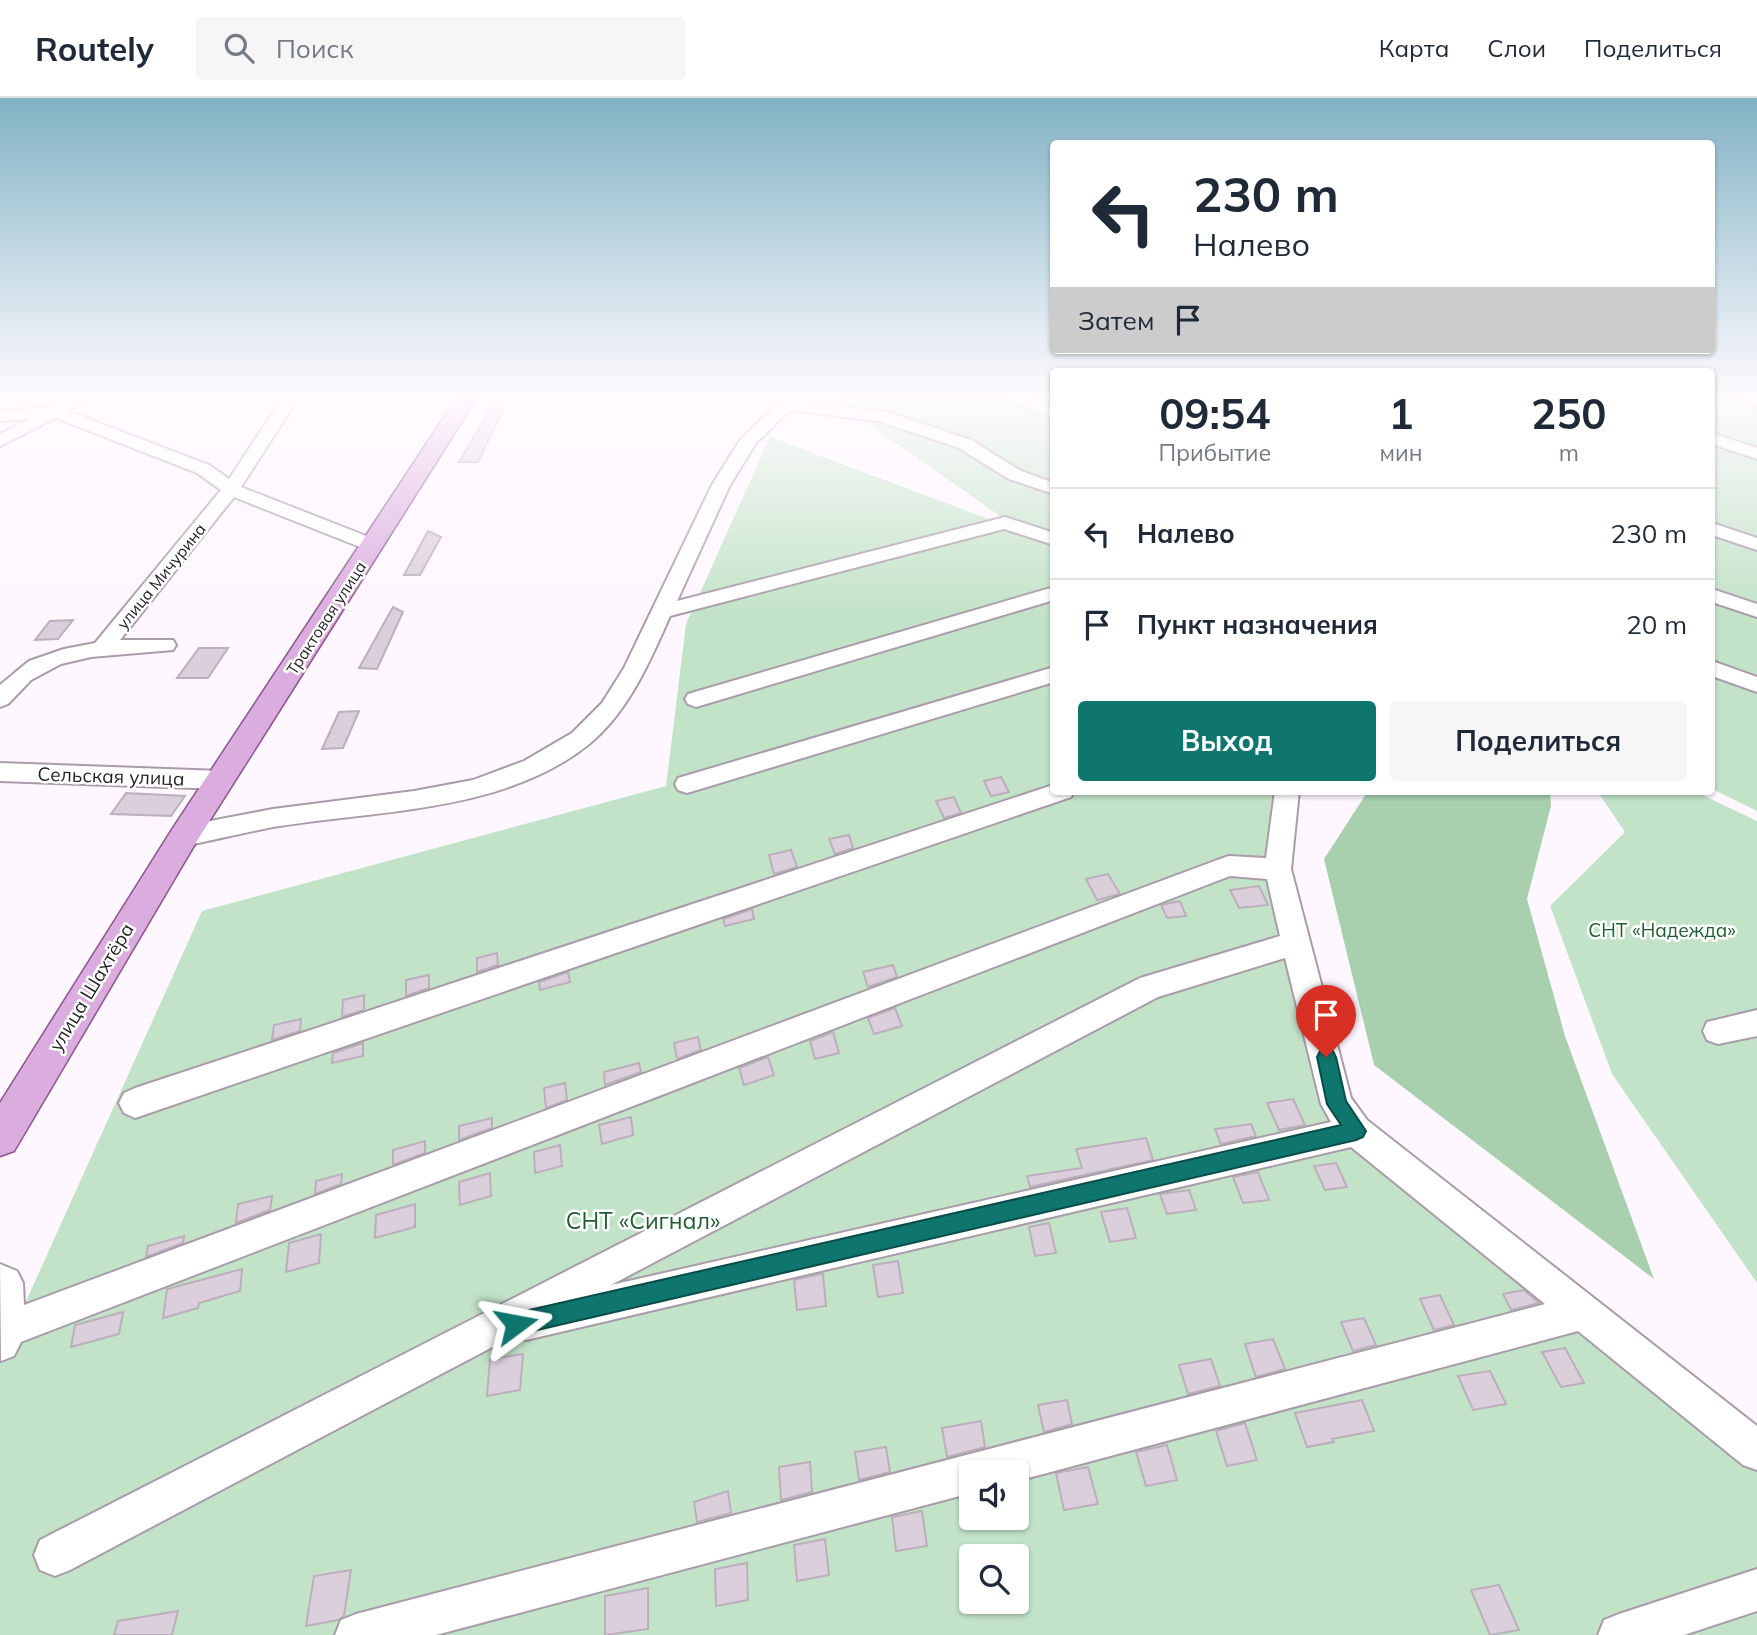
<!DOCTYPE html>
<html lang="ru">
<head>
<meta charset="utf-8">
<style>
  :root { --surface:#fff; --page:#f6f6f7; --text:#1f2937; --muted:#747a83; --line:#e0e1e3; --accent:#0f766e }
  body { margin:0; font-family:Mulish,sans-serif; background:var(--page); color:var(--text); height:100vh; display:flex; flex-direction:column; font-size:26px; white-space:nowrap }
  * { box-sizing:border-box; margin:0 }
  p { font-size:23px; color:var(--muted) }
  .icon { flex:none; width:38px; height:38px; fill:none; stroke:currentColor; stroke-width:2; stroke-linecap:round; stroke-linejoin:round }
  .map { position:relative; flex:1; overflow:hidden }
  .drawer { position:absolute; left:1050px; top:270px; width:665px; height:427px; display:flex; flex-direction:column; background:var(--surface); border-radius:7px; box-shadow:0 2px 5px #0004 }
  .drawer>* { flex:none }
  .banner { position:absolute; left:1050px; top:42px; width:665px; height:214px; border-radius:7px; box-shadow:0 2px 5px #0004; background:#fff; color:var(--text); overflow:hidden }
  .controls { position:absolute; left:959px; top:1362px; display:grid; gap:14px }
  .controls a { display:grid; place-items:center; width:70px; height:70px; border-radius:7px; background:var(--surface); box-shadow:0 2px 5px #0004; font-size:35px }
  .pin { position:absolute; display:grid; place-items:center; width:60px; height:60px; color:#fff; margin:-72px -30px; border-radius:50% 50% 50% 0; rotate:-45deg; box-shadow:0 0 7px #0007 }
  .pin .icon { rotate:45deg }
  .me { position:absolute; width:77px; margin:-38px; rotate:77deg; stroke-linejoin:round; filter:drop-shadow(0 0 5px #0008) }
  .turn { display:flex; align-items:center; gap:24px; height:147px; padding:0 28px; font-size:32px }
  .turn .icon { width:91px; height:91px; stroke-width:2.5 }
  .turn b { display:block; font-size:49px; line-height:60px }
  .then { display:flex; align-items:center; height:66px; padding:0 28px; background:#0003; gap:14px; font-size:26px }
  .eta { display:flex; justify-content:space-evenly; align-items:center; height:119px; text-align:center }
  .eta b { font-size:42px; font-weight:700; line-height:49px }
  .primary-button { display:flex; gap:14px; margin-top:auto; padding:14px 28px }
  .primary-button a { flex:1; height:80px; border-radius:7px; background:var(--accent); color:#fff; font-size:28px; font-weight:700; line-height:80px; text-align:center }
  .primary-button a+a { background:var(--page); color:var(--text) }
  ul { padding:0; list-style:none }
  li { display:flex; align-items:center; gap:21px; height:91px; padding:0 28px; border-top:2px solid var(--line) }
  li div { flex:1 }
  li b { display:block; font-size:26px }
  li em { font-style:normal }
  header { display:flex; align-items:center; gap:42px; box-sizing:border-box; height:98px; padding:0 35px; background:var(--surface); border-bottom:2px solid var(--line) }
  header strong { font-size:33px }
  nav { display:flex; gap:38px; margin-inline-start:auto; font-size:24px }
  .search { width:490px; height:63px; background:var(--page); display:flex; align-items:center; gap:18px; box-sizing:border-box; padding:0 24px; border-radius:7px; color:var(--muted); font-size:26px }
  .map>svg:first-child { display:block }
  .green { fill:#c3e3c8; fill-rule:evenodd }
  .forest { fill:#a8d0af }
  .building { fill:#dbcfdb; stroke:#bbafbb; stroke-width:2 }
  .lines { fill:none; stroke-linecap:round; stroke-linejoin:round }
  .minor-casing { stroke:#a89ca8; stroke-width:4 }
  .major-casing { stroke:#8b568e; stroke-width:3 }
  .minor { fill:#fff; fill-rule:evenodd }
  .major { fill:#dbacde; fill-rule:evenodd }
  .route { fill:#0f766e; stroke:#0a4d48; stroke-width:2 }
  .labels { text-anchor:middle; dominant-baseline:central; stroke-width:5; stroke-linejoin:round; paint-order:stroke }
  .far-street-label { font-size:16px; fill:#231f23; stroke:#fff }
  .street-label { font-size:19px; fill:#231f23; stroke:#fff }
  .park-label { font-size:19px; fill:#205c31; stroke:#fff }
  .near-park-label { font-size:23px; fill:#205c31; stroke:#fff }
</style>
</head>
<body>
<header>
<strong>Routely</strong>
<div class="search"><svg class="icon" aria-label="search" viewBox="0 0 24 24"><circle cx="10" cy="10" r="6"/><path d="M15 15l6 6"/></svg>Поиск</div>
<nav><a>Карта</a><a>Слои</a><a>Поделиться</a></nav>
</header>
<div class="map">
<svg width="1757" height="1537" viewBox="0 0 1757 1537">
  <rect width="100%" height="100%" fill="#fff7ff"/>
  <path class="green" d="M833,301H1053V437L1000,418Z
    M1712,301H1757V713L1712,691Z
    M770,339L1053,445L1054,693H1277L1267,772L1348,1027L1757,1342V1537H0V1261L202,813L666,688L686,526ZM971,1374H1017V1419H971ZM971,1458H1017V1503H971Z
    M1597,693H1694L1757,723V1185L1612,976L1550,808L1625,734Z"/>
  <path class="forest" d="M1368,693H1550L1551,708L1527,801L1565,938L1654,1181L1374,967L1324,761Z"/>
  <path class="building" d="M493,306L503,312L478,364H459Z
    M428,433L441,439L420,477H404Z
    M393,509L403,514L377,571L359,570Z
    M73,522L58,541L35,542L50,523Z
    M199,550H228L208,580H177Z
    M359,613L343,650L322,651L339,614Z
    M1001,679L1009,694L991,698L984,683Z
    M126,695L185,698L171,718L111,716Z
    M954,699L961,715L944,720L936,703Z
    M849,737L853,750L835,756L829,741Z
    M791,752L797,769L774,776L769,757Z
    M1108,776L1120,796L1097,802L1086,781Z
    M1259,788L1268,807L1239,810L1230,792Z
    M1180,803L1186,818L1167,820L1161,807Z
    M752,811L754,821L725,828L723,821Z
    M497,855L498,867L477,874V860Z
    M893,867L897,879L868,889L863,874Z
    M568,874L570,884L540,892L539,884Z
    M429,877V890L406,898V882Z
    M364,897V912L342,919L343,902Z
    M895,910L902,928L874,936L868,920Z
    M301,921L300,933L272,942L274,927Z
    M833,934L839,955L815,961L810,943Z
    M698,939L701,952L677,961L674,945Z
    M363,945V958L332,965L333,955Z
    M768,959L774,977L744,987L739,970Z
    M639,965L641,974L605,987L604,974Z
    M565,985L567,1002L546,1010L544,990Z
    M1293,1001L1305,1027L1279,1032L1267,1005Z
    M631,1019L633,1037L602,1046L599,1027Z
    M492,1020V1030L459,1042V1028Z
    M1251,1026L1256,1038L1221,1046L1215,1031Z
    M1146,1040L1153,1062L1030,1089L1027,1078L1082,1070L1076,1051Z
    M425,1043V1055L393,1067V1052Z
    M560,1047L562,1068L535,1075L534,1054Z
    M1336,1065L1347,1089L1325,1092L1314,1068Z
    M1258,1074L1269,1102L1243,1105L1233,1079Z
    M490,1075L491,1098L460,1107L459,1084Z
    M342,1076L341,1086L315,1096L316,1083Z
    M1189,1092L1196,1112L1167,1116L1160,1096Z
    M272,1098L270,1112L236,1125L238,1106Z
    M415,1106V1129L375,1140L376,1117Z
    M1127,1110L1136,1140L1110,1144L1101,1114Z
    M1049,1125L1056,1155L1035,1158L1029,1129Z
    M321,1136L319,1165L286,1174L289,1145Z
    M184,1138L183,1145L146,1159L148,1148Z
    M898,1163L903,1195L878,1199L873,1167Z
    M242,1171L240,1193L199,1205L198,1210L163,1220L167,1191Z
    M820,1176H823L826,1208L797,1212L794,1182Z
    M1524,1192L1539,1205L1511,1212L1503,1196Z
    M1440,1197L1454,1227L1434,1232L1420,1201Z
    M123,1214L119,1236L71,1249L75,1227Z
    M1364,1220L1376,1247L1353,1253L1341,1224Z
    M1273,1241L1285,1271L1256,1279L1245,1246Z
    M1565,1250L1584,1285L1561,1289L1542,1254Z
    M523,1256L520,1292L487,1298L490,1261Z
    M1211,1261L1220,1288L1188,1296L1179,1267Z
    M1490,1273L1506,1306L1473,1312L1458,1278Z
    M1067,1302L1072,1326L1044,1334L1038,1307Z
    M1362,1302L1374,1333L1332,1341L1334,1344L1307,1349L1295,1315Z
    M981,1323L985,1349L947,1359L942,1330Z
    M1245,1325L1257,1362L1227,1368L1216,1333Z
    M1167,1347L1177,1382L1146,1388L1136,1354Z
    M886,1349L890,1374L859,1382L855,1354Z
    M810,1364L812,1394L781,1402L779,1369Z
    M1088,1369L1098,1406L1064,1412L1056,1375Z
    M728,1393L731,1415L697,1424L694,1404Z
    M922,1413L927,1448L896,1453L892,1419Z
    M825,1441L829,1477L797,1483L794,1447Z
    M747,1465L748,1502L716,1508L715,1471Z
    M351,1472L344,1518L338,1522L306,1528L314,1478Z
    M1499,1487L1519,1532L1490,1537L1471,1492Z
    M648,1490V1531L605,1537V1498Z
    M178,1513L172,1537H114L118,1523Z"/>
  <g class="lines">
    <defs>
      <path id="minor" d="M66,301H87L68,313L209,367L229,381L282,301H298L241,389L379,443L382,447L379,451H365L234,399L120,542H173L176,547L173,552L91,559L61,566L31,582L8,606L0,609V587L29,563L64,551L95,545L221,392L197,375L56,320L0,348V336L29,321L0,323V313L51,309Z
        M783,301H801L799,304L887,314L971,342L1021,373L1054,385V396L1009,381L959,350L879,323L790,312L756,345L730,387L677,503L1005,419L1054,435V447L1004,431L670,518C650,563 628,615 588,647C502,715 376,712 273,729C243,735 213,742 184,748L175,745L171,738L175,731L184,728L273,711L414,693L473,682L524,663L572,635L602,605L624,570L712,387L740,342Z
        M1010,301H1033L1054,309V320Z
        M1740,301H1757V309Z
        M1712,335L1757,350V361L1712,346Z
        M1712,425L1757,440V452L1712,437Z
        M1054,489V502L696,609L688,606L685,601L688,596Z
        M1712,491L1757,506V519L1712,504Z
        M1712,563L1757,579V594L1712,578Z
        M1054,569V584L687,695L678,692L675,686L678,680Z
        M0,665L222,673L231,676L234,682L231,688L222,691L0,683Z
        M1053,687L1054,693H1074L1071,699L135,1020L124,1015L119,1005L124,995L135,990Z
        M1275,693H1299L1291,771L1351,1000L1367,1022L1757,1328V1372L1743,1367L1578,1233L1017,1383V1374H971V1395L436,1537H335L341,1522L356,1516L1545,1206L1351,1049L526,1242L515,1237L70,1472L55,1478L40,1472L34,1457L40,1442L1140,880L1280,838L1267,781L1230,778L21,1244L14,1258L1,1263L0,1166L17,1173L23,1185L24,1207L1220,761L1229,758L1266,760ZM1285,860L1321,1006L1331,1024L611,1187L1158,899Z
        M1757,912V938L1718,946L1707,942L1703,933L1707,924Z
        M1757,1471V1513L1684,1537H1598L1604,1522L1619,1516Z"/>
      <path id="major" d="M456,301H476L195,746L14,1053L0,1058V1005L173,730Z"/>
    </defs>
    <use href="#minor" class="minor-casing"/>
    <use href="#major" class="major-casing"/>
    <use href="#minor" class="minor"/>
    <use href="#major" class="major"/>
  </g>
  <linearGradient id="sky" x2="0" y2="1"><stop stop-color="#81b2c4"/><stop offset="0.58" stop-color="#fffbff"/><stop offset="1" stop-color="#fffbff" stop-opacity="0"/></linearGradient>
  <rect width="1757" height="516" fill="url(#sky)"/>
  <path class="route" d="M1326,951L1333,953L1336,959L1346,1003L1366,1033L1363,1039L1356,1042L516,1237L508,1234L505,1226L508,1218L516,1215L1341,1027L1327,1006L1317,959L1320,953Z"/>
  <g class="labels">
    <g class="far-street-label">
      <text transform="translate(161 478) rotate(-51)">улица Мичурина</text>
      <text transform="translate(326 520) rotate(-57)">Трактовая улица</text>
    </g>
    <g class="street-label">
      <text transform="translate(111 678) rotate(2)">Сельская улица</text>
      <text transform="translate(91 889) rotate(-59)">улица Шахтёра</text>
    </g>
    <g class="park-label">
      <text x="1662" y="832">СНТ «Надежда»</text>
    </g>
    <g class="near-park-label">
      <text x="643" y="1122">СНТ «Сигнал»</text>
    </g>
  </g>
</svg>
<div class="controls">
<a><svg class="icon" aria-label="sound" viewBox="0 0 24 24"><path d="M4 9h4l5-4v14l-5-4H4zM17 9q2 3 0 6"/></svg></a>
<a><svg class="icon" aria-label="search" viewBox="0 0 24 24"><circle cx="10" cy="10" r="6"/><path d="M15 15l6 6"/></svg></a>
</div>
<div class="pin" style="left:1326px;top:959px;background:#d93025"><svg class="icon" aria-label="arrive" viewBox="0 0 24 24"><path d="M6 21V4h12l-3 4 3 4H6"/></svg></div>
<svg class="me" style="left:516px;top:1226px" viewBox="-20 -20 40 40"><path d="M0-17L14 15 0 8-14 15z" fill="#0f766e" stroke="#fff" stroke-width="4"/></svg>
<div class="banner">
<div class="turn"><svg class="icon" aria-label="left" viewBox="0 0 24 24"><path d="M17 20v-9H6M10 6l-5 5 5 5"/></svg><div><b>230 m</b>Налево</div></div>
<div class="then">Затем<svg class="icon" aria-label="arrive" viewBox="0 0 24 24"><path d="M6 21V4h12l-3 4 3 4H6"/></svg></div>
</div>
<section class="drawer">
<div class="eta">
<div><b>09:54</b><p>Прибытие</p></div>
<div><b>1</b><p>мин</p></div>
<div><b>250</b><p>m</p></div>
</div>
<ul>
<li><svg class="icon" aria-label="left" viewBox="0 0 24 24"><path d="M17 20v-9H6M10 6l-5 5 5 5"/></svg><div><b>Налево</b></div><em>230 m</em></li>
<li><svg class="icon" aria-label="arrive" viewBox="0 0 24 24"><path d="M6 21V4h12l-3 4 3 4H6"/></svg><div><b>Пункт назначения</b></div><em>20 m</em></li>
</ul>
<div class="primary-button"><a>Выход</a><a>Поделиться</a></div>
</section>
</div>
</body>
</html>
